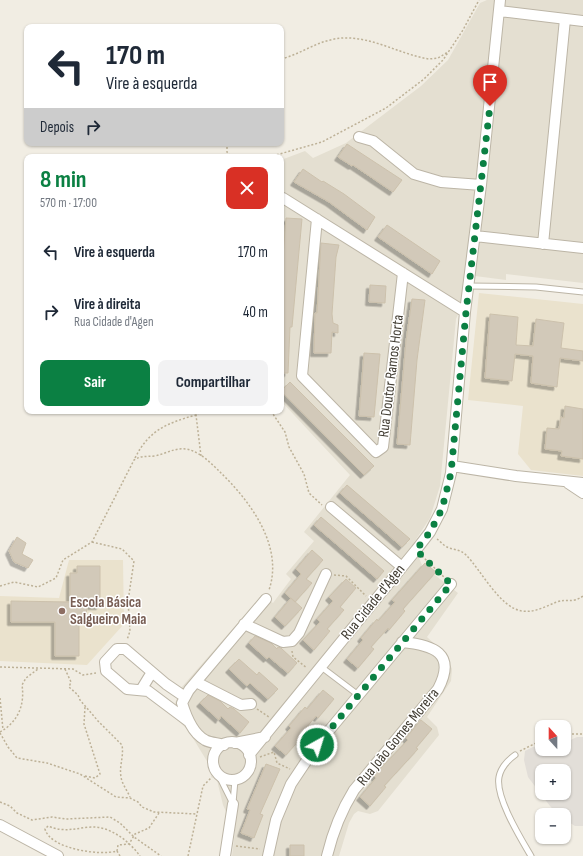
<!DOCTYPE html>
<html lang="pt">
<head>
<meta charset="utf-8">
<style>
  :root { --surface:#fff; --page:#f2f2f3; --text:#1f2937; --muted:#747a83; --accent:#0b8043 }
  body { margin:0; font-family:"Sofia Sans Condensed",sans-serif; background:var(--page); color:var(--text); height:100vh; display:flex; flex-direction:column; font-size:15px; white-space:nowrap }
  * { box-sizing:border-box; margin:0 }
  p { font-size:13px; color:var(--muted) }
  .icon { flex:none; width:22px; height:22px; fill:none; stroke:currentColor; stroke-width:2; stroke-linecap:round; stroke-linejoin:round }
  .map { position:relative; flex:1; overflow:hidden }
  .panel { position:absolute; left:24px; top:154px; width:260px; height:260px; display:flex; flex-direction:column; background:var(--surface); border-radius:8px; box-shadow:0 1px 3px #0004 }
  .panel>* { flex:none }
  .guide { position:absolute; left:24px; top:24px; width:260px; height:122px; border-radius:8px; box-shadow:0 1px 3px #0004; background:#fff; color:var(--text); overflow:hidden }
  .needle { width:26px; rotate:339deg }
  .tools { position:absolute; left:535px; top:720px; display:grid; gap:8px }
  .tools a { display:grid; place-items:center; width:36px; height:36px; border-radius:8px; background:var(--surface); box-shadow:0 1px 3px #0004; font-size:20px }
  .pin { position:absolute; display:grid; place-items:center; width:34px; height:34px; color:#fff; margin:-41px -17px; border-radius:50% 50% 50% 0; rotate:-45deg; box-shadow:0 0 4px #0007 }
  .pin .icon { rotate:45deg }
  .me { position:absolute; width:44px; margin:-22px; rotate:39deg; stroke-linejoin:round; filter:drop-shadow(0 0 3px #0008) }
  .turn { display:flex; align-items:center; gap:14px; height:84px; padding:0 16px; font-size:18px }
  .turn .icon { width:52px; height:52px; stroke-width:2.5 }
  .turn b { display:block; font-size:28px; line-height:34px }
  .then { display:flex; align-items:center; height:38px; padding:0 16px; background:#0003; gap:8px; font-size:15px }
  .round { display:grid; place-items:center; flex:none; width:42px; height:42px; border-radius:8px; background:var(--page) }
  .headline { display:flex; align-items:center; justify-content:space-between; height:68px; padding:0 16px }
  h1 { font-size:24px; font-weight:700; line-height:30px; color:var(--accent) }
  .button { display:flex; gap:8px; margin-top:auto; padding:8px 16px }
  .button a { flex:1; height:46px; border-radius:8px; background:var(--accent); color:#fff; font-size:16px; font-weight:700; line-height:46px; text-align:center }
  .button a+a { background:var(--page); color:var(--text) }
  ul { padding:0; list-style:none }
  li { display:flex; align-items:center; gap:12px; height:60px; padding:0 16px }
  li div { flex:1 }
  li b { display:block; font-size:15px }
  li em { font-style:normal }
  .map>svg:first-child { display:block }
  .residential { fill:#e4dfd1 }
  .industrial { fill:#e2ded8; fill-rule:evenodd }
  .education { fill:#eae2cd }
  .building { fill:#d2c9b9; stroke:#ccc1ac; filter:url(#shadow) }
  .lines { fill:none; stroke-linecap:round; stroke-linejoin:round }
  .lane-casing { stroke:#bcb5a6; stroke-width:7 }
  .street-casing { stroke:#bcb5a6; stroke-width:12 }
  .path { stroke:#bdb197; stroke-width:1.5; stroke-dasharray:2 2; stroke-linecap:butt }
  .lane { stroke:#fff; stroke-width:5 }
  .street { stroke:#fff; stroke-width:10 }
  .route { stroke:#0b8043; stroke-width:7; stroke-dasharray:0 12.6 }
  .education-dot { fill:#8d6e63; stroke:#fff; stroke-width:1.5 }
  .labels { text-anchor:middle; dominant-baseline:central; stroke-width:3; stroke-linejoin:round; paint-order:stroke }
  .street-label { font-size:15px; fill:#423d33; stroke:#fff }
  .education-label { font-size:15px; font-weight:bold; fill:#785e54; stroke:#fff; text-anchor:start }
</style>
</head>
<body>
<div class="map">
<svg width="583" height="856" viewBox="0 0 583 856">
  <defs>
    <filter id="shadow"><feDropShadow dx="-3.5" dy="3.5" stdDeviation="0" flood-color="#0004"/></filter>
  </defs>
  <rect width="100%" height="100%" fill="#f1ede3"/>
  <path class="residential" d="M487,0H583V283L506,274V280L475,276L456,319L440,486L430,518L413,544L422,565L458,593L427,637L446,655L452,669L451,681L427,717L437,727L439,735L378,811L370,814L358,811L354,814L349,823L339,856H232L235,831L223,805L216,776L188,730L171,714L181,688L262,595L273,603L291,579L286,574L314,541L304,532L350,475L281,401V160L305,151L313,158L346,143L421,86L448,60L480,3Z"/>
  <path class="industrial" d="M577,737H583V826H575L564,819V815H559L550,806L528,777L524,760L525,751L533,747L542,746V749H564V743ZM542,771H564V793H542Z"/>
  <path class="education" d="M479,293L583,304V476L531,470L518,454L523,406L468,400Z
    M69,560H123L124,624L87,665L0,661V596L59,598Z"/>
  <path class="building" d="M347,144L402,180L393,192L353,165L352,166L338,157Z
    M303,169L322,182L323,181L344,194L375,217L367,230L329,202L294,182Z
    M286,218L302,219L292,327H290L288,373H281V282Z
    M387,225L440,261L432,274L378,237Z
    M321,243L339,245L336,257L332,314L333,323L338,325V333L332,332L331,353H314L315,313H317Z
    M370,285L386,286L385,303L369,302Z
    M412,299L425,300L417,360L410,445L397,444L406,341Z
    M490,314L518,317L516,345L533,346L536,319L564,323L561,348L583,351V361L560,358L557,387L531,383L533,356L515,354L512,381L485,378Z
    M364,353L380,354L374,417L359,416Z
    M290,382L374,466L364,475L281,391Z
    M565,406L583,409V459L561,456L562,451L545,449L547,428L559,429L561,417L564,418Z
    M347,485L410,539L402,547L340,493Z
    M321,517L384,571L377,579L314,525Z
    M17,537L26,543L22,554L33,560L28,568L14,562L9,551Z
    M312,550L323,560L306,579L312,583L295,602L285,593L301,574L296,569Z
    M425,563L436,572L403,609L405,611L389,630L388,628L371,647L374,649L358,668L347,659L363,640L361,638L377,619L378,621L395,602L392,600Z
    M77,566H100V606H87L86,620H79V656H55V622H11V601L70,602V573H77Z
    M346,579L356,588L340,607L344,610L327,629L330,631L314,650L303,640L320,622L317,619L333,601L329,597Z
    M291,598L302,608L285,626L275,617Z
    M255,636L271,643L277,649L278,647L281,648L297,663L288,673L269,657L267,659L249,643Z
    M239,659L257,675L259,672L278,689L268,699L250,683L247,686L229,669Z
    M323,690L334,699L318,718L316,716L300,735L302,737L286,755L275,746L291,728L289,726L305,707L307,709Z
    M208,695L220,701L228,709L230,707L234,709L249,722L240,733L221,716L219,720L200,703Z
    M421,720L432,729L416,748L418,749L384,786L386,787L370,806L360,797L376,778L374,776L379,770L408,740L406,738Z
    M266,764L280,769L260,814L263,815L254,838L241,833L250,810L247,809Z
    M290,845H304V856H290Z"/>
  <g class="lines">
    <defs>
      <path id="lane" d="M469,286L536,287L583,292
        M320,666L357,694
        M515,755C508,760 501,767 499,777C495,797 521,839 531,856
        M218,774L233,804
        M233,803L235,780"/>
      <path id="street" d="M499,11L583,21
        M359,137L373,141L414,174L441,182L481,185
        M283,198L465,312
        M317,219L302,376L376,452L383,447L403,273
        M475,236L583,248
        M543,244L565,19
        M452,466L516,476L583,483
        M568,483L583,493
        M331,507L402,567
        M244,624L283,642L292,641L299,633L326,574
        M196,682L241,705L251,704
        M141,690L152,672
        M185,697L166,684L125,649H117L105,662L106,671L127,689L148,691L188,721
        M213 761a19 19 0 1 1 38 0a19 19 0 1 1-38 0Z
        M235,743L265,737
        M224,745C218,743 210,743 205,740C192,733 186,716 182,703L189,690L266,599
        M249,755L416,550L430,532L442,509L451,473L465,312L481,185L500,0
        M0,825L58,856
        M225,856L233,804
        M268,856L276,820L291,784L317,745L451,584
        M327,856C333,831 341,811 354,790L438,689C457,653 433,645 402,642"/>
    </defs>
    <use href="#lane" class="lane-casing"/>
    <use href="#street" class="street-casing"/>
    <path class="path" d="M281,59C298,55 313,44 330,40C364,31 397,54 429,59L438,58L448,52
      M227,143V152L231,157
      M269,157L322,142L386,108L424,79L443,60L463,30L479,0
      M271,411L285,432L289,447L304,474L309,493L322,505
      M201,456L196,415L203,411
      M135,458C149,430 167,423 196,415
      M437,539C440,541 443,545 447,547C453,550 460,549 466,555C481,570 500,608 522,611C535,613 546,606 557,602C567,598 572,604 583,596
      M92,542L122,549L134,561L128,601L130,631L127,640
      M422,556L445,578
      M334,575L346,576L366,596
      M0,586L14,582L38,587L56,578L63,560L92,542L134,460C142,455 146,457 155,456C168,453 179,445 193,451C203,455 213,465 220,472C250,501 284,546 269,590
      M292,651L293,657L307,668
      M0,667L73,669L83,675L96,673
      M65,669L71,682L69,687L78,695L80,700L98,721L122,745C124,757 119,766 121,777C122,784 127,790 130,797
      M0,698L3,730
      M257,709L269,717
      M0,732C18,722 25,705 22,685L26,678L38,669
      M0,733L8,747L17,758L47,763L80,774L116,797L130,798L138,802L142,807L154,812L197,814
      M564,734H583
      M520,751L542,740
      M260,757L274,752L277,763L290,769
      M85,776L95,778L100,774L84,724L85,707
      M0,802L10,806L17,813L32,820L52,817L66,819L110,817L120,823L134,837L161,856
      M236,846L260,849
      M117,851L118,845L129,844L135,834L149,828L159,813
      M120,856L117,851C100,856 50,849 45,829L48,826C64,833 76,828 91,827C110,826 129,841 140,856
      M188,856L203,786L212,777"/>
    <use href="#lane" class="lane"/>
    <use href="#street" class="street"/>
  </g>
  <g class="lines">
    <path class="route" d="M317,745L451,584L416,550L430,532L442,509L451,473L466,312L490,106"/>
  </g>
  <circle class="education-dot" cx="62" cy="611" r="4"/>
  <g class="labels">
    <g class="street-label">
      <text transform="translate(391 376) rotate(-83)">Rua Doutor Ramos Horta</text>
      <text transform="translate(373 602) rotate(-51)">Rua Cidade d'Agen</text>
      <text transform="translate(398 737) rotate(-51)">Rua João Gomes Moreira</text>
    </g>
    <g class="education-label">
      <text x="70" y="602">Escola Básica<tspan x="70" dy="17">Salgueiro Maia</tspan></text>
    </g>
  </g>
</svg>
<div class="tools">
<a><svg class="needle" viewBox="-14 -14 28 28"><path d="M0-13l5 13h-10z" fill="#e53935"/><path d="M0 13l5-13h-10z" fill="#747a83"/></svg></a>
<a>+</a>
<a>−</a>
</div>
<div class="pin" style="left:490px;top:106px;background:#d93025"><svg class="icon" aria-label="arrive" viewBox="0 0 24 24"><path d="M6 21V4h12l-3 4 3 4H6"/></svg></div>
<svg class="me" style="left:317px;top:745px" viewBox="-20 -20 40 40"><circle r="17" fill="#0b8043" stroke="#fff" stroke-width="3"/><path d="M0-11L8 9 0 5-8 9z" fill="#fff"/></svg>
<div class="guide">
<div class="turn"><svg class="icon" aria-label="left" viewBox="0 0 24 24"><path d="M17 20v-9H6M10 6l-5 5 5 5"/></svg><div><b>170 m</b>Vire à esquerda</div></div>
<div class="then">Depois<svg class="icon" aria-label="right" viewBox="0 0 24 24"><path d="M7 20v-9h11M14 6l5 5-5 5"/></svg></div>
</div>
<section class="panel">
<div class="headline"><div><h1>8 min</h1><p>570 m · 17:00</p></div><a class="round" style="background:#d93025;color:#fff"><svg class="icon" aria-label="close" viewBox="0 0 24 24"><path d="M6 6l12 12M18 6L6 18"/></svg></a></div>
<ul>
<li><svg class="icon" aria-label="left" viewBox="0 0 24 24"><path d="M17 20v-9H6M10 6l-5 5 5 5"/></svg><div><b>Vire à esquerda</b></div><em>170 m</em></li>
<li><svg class="icon" aria-label="right" viewBox="0 0 24 24"><path d="M7 20v-9h11M14 6l5 5-5 5"/></svg><div><b>Vire à direita</b><p>Rua Cidade d'Agen</p></div><em>40 m</em></li>
</ul>
<div class="button"><a>Sair</a><a>Compartilhar</a></div>
</section>
</div>
</body>
</html>
